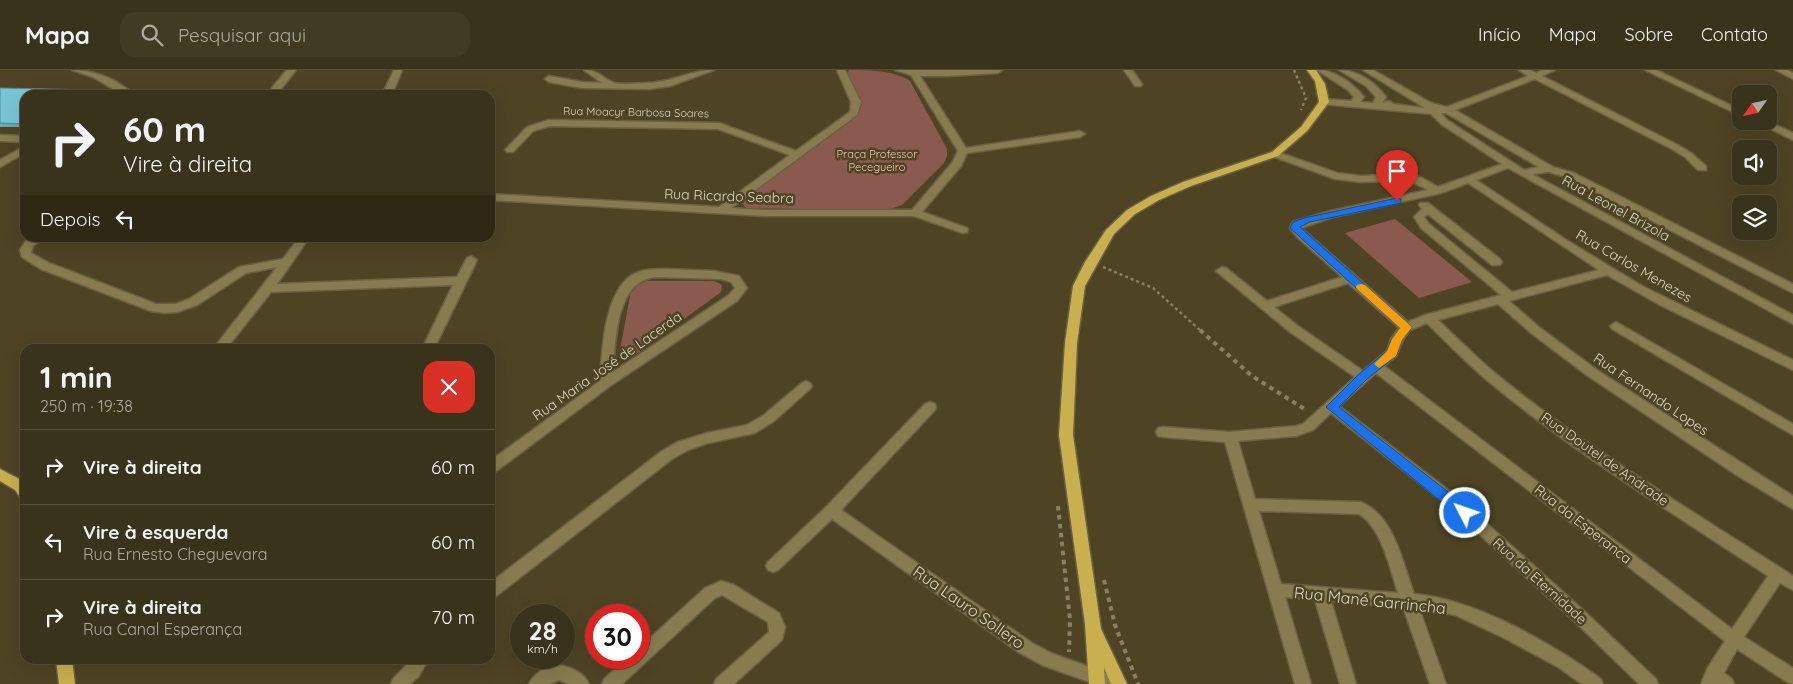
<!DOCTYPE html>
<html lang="pt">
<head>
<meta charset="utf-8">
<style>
  :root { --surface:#3a331b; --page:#413b24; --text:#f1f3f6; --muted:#abaaa3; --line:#544e3a }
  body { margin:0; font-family:Quicksand,sans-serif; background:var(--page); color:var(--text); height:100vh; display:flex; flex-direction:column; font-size:19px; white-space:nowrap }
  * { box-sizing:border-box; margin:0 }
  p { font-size:16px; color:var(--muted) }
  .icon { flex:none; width:28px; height:28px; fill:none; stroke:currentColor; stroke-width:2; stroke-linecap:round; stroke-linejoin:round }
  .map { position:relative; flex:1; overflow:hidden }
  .panel { position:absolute; left:20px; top:274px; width:475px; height:320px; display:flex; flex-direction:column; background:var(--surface); border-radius:15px; box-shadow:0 5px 20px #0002,0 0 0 1px var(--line) }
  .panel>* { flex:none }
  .guide { position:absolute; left:20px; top:20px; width:475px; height:152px; border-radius:15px; box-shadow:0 5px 20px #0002,0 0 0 1px var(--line); background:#3a331b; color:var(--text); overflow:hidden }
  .needle { width:32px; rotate:236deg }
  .tools { position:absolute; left:1732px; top:15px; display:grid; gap:10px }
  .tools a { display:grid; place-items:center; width:45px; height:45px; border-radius:10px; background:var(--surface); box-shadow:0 5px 20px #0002,0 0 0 1px var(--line); font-size:25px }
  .speed { position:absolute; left:510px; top:534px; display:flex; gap:10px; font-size:25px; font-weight:700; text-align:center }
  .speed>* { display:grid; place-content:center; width:65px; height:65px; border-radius:50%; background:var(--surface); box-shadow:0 5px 20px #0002,0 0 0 1px var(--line); line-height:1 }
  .speed small { font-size:12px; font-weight:400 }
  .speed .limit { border:8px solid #d22; background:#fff; color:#111 }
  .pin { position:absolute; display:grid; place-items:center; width:42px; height:42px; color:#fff; margin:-51px -21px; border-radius:50% 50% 50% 0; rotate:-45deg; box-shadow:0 0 5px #0007 }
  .pin .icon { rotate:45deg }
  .me { position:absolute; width:55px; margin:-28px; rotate:311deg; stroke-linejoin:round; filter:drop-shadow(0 0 4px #0008) }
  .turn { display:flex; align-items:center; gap:18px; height:105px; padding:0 20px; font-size:22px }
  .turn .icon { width:65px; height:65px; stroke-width:2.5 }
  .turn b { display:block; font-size:35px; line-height:42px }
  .then { display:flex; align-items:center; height:48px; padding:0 20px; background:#0003; gap:10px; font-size:19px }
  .round { display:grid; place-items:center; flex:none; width:52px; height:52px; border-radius:15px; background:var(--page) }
  .summary { display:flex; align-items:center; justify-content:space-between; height:85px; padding:0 20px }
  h1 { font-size:30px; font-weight:700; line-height:38px }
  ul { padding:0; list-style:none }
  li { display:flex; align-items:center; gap:15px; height:75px; padding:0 20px; border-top:1px solid var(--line) }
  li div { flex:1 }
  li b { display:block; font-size:19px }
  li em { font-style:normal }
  header { display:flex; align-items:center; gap:30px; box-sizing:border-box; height:70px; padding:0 25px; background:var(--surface); border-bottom:1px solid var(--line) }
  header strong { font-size:24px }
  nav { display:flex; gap:28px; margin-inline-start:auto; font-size:18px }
  .search { width:350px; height:45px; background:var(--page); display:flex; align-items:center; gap:12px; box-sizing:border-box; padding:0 18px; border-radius:15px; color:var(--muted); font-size:19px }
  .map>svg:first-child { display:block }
  .green { fill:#8a5a4f }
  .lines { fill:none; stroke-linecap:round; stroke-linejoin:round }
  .minor-casing { stroke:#6a6144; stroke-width:3 }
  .major-casing { stroke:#6a6144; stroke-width:3 }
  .path-far1 { stroke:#898166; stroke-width:2.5; stroke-dasharray:3 3; stroke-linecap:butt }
  .path { stroke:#898166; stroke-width:4; stroke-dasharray:4.5 4.5; stroke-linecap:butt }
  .minor { fill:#887b4f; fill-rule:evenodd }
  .major { fill:#caaf4f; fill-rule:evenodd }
  .wall { fill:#67a9b8 }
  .building { fill:#78c5d6; stroke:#548a96 }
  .route { fill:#1a73e8; stroke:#114b97 }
  .slow { fill:#f59e0b }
  .labels { text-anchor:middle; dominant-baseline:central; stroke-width:5; stroke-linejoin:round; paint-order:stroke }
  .far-street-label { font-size:11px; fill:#dbd6c3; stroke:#4e4424 }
  .far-park-label { font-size:11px; fill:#fbc4b7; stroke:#4e4424 }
  .street-label { font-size:14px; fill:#dbd6c3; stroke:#4e4424 }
  .near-street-label { font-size:16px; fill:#dbd6c3; stroke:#4e4424 }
</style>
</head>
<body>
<header>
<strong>Mapa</strong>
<div class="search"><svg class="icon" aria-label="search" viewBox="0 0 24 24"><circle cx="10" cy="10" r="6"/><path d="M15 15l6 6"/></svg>Pesquisar aqui</div>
<nav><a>Início</a><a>Mapa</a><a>Sobre</a><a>Contato</a></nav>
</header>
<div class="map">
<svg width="1793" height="614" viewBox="0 0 1793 614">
  <rect width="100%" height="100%" fill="#4e4424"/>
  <path class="green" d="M849,0C868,0 894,0 910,11L947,79V86L944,93L902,135L884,141L746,138L742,133L744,129L858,42L862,35L847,4Z
    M1395,149L1472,212L1419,228L1345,163Z
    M646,211H714L722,215L721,222L638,283L626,287L620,280L631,220L637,214Z"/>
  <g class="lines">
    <defs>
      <path id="minor" d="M72,0C94,0 117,9 134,25H123L93,7Z
        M287,0H296L276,25H266Z
        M394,0H402L392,25H382Z
        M584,0C600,0 602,9 615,13C623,15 637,13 646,13C670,13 691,0 714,0L670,16L649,19L582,18L549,12L545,9L549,6L582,12L602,13Z
        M837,0H845L861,32L857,45L731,138L766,140H912L952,93L958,81L911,5L895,0H1002L998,3L948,6H920L966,78L1080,61L1085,64L1080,67L967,83L961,96L922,142L967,158L968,160L967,162L963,163L914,146H766L490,130V124L719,137L790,85L718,59L550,56L533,61L513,82H507L505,80L527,57L549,50L719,53L796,81L850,42L851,32Z
        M1124,0H1132L1142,14L1141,16H1135Z
        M1317,0C1334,0 1353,13 1364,27L1360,32L1373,33L1376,27L1366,16L1339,0C1357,0 1375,12 1386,27L1382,33L1389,31L1393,34L1425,38L1363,0H1373L1431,33L1447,37L1528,6L1519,0H1530L1536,3L1543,0H1555L1542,6L1676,74L1691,83L1706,96V100H1698L1685,87L1670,78L1535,9L1455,40L1553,97L1574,103L1793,214V223L1566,107L1549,102L1532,104L1793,245V254L1508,98L1476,110L1568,171L1642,216L1793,290V300L1660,235L1607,205L1509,231L1540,258L1597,300L1793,426V439L1735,404L1588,306L1531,263L1498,234L1438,250C1455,266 1472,283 1490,299C1584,377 1691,440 1793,506V520L1780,513L1744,567L1793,598V614L1787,612L1737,579L1724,603L1732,609L1734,614H1701L1707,599L1725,571L1376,303L1339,336L1456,426L1582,539L1656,609L1658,614H1639L1572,549L1446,434L1331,343L1313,360L1296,366L1238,371L1255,429L1360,432C1394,444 1403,494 1414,524C1475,529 1551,573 1601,609L1603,614H1582L1558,597L1502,567L1455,545L1419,538L1446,614H1430L1403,537L1331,531L1356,614H1340L1315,530L1285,527L1311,614H1295L1225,372L1163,367L1158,366L1156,362L1158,358L1163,357L1230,362L1296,356L1303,354L1355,307L1290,262L1216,201L1222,197L1226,198L1267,231L1342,207L1297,167L1290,158L1293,152L1331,141L1428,120L1408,110L1361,112L1335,109L1272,86V82H1278L1337,103L1361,106L1409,104L1422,108L1438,117L1502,94L1441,54L1431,44L1321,34V30L1324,29L1351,31L1354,27L1348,20ZM1441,43H1446L1539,97L1524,100L1447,50ZM1468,113L1599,200L1512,222L1429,154L1424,147L1428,144L1492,195H1500L1502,192L1500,189L1428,133H1420L1419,135L1422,139L1414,147L1421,158L1501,225L1425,245L1408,252L1301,158L1333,147L1441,123ZM1348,213L1399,258L1391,269L1387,281L1363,301L1298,256L1274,237ZM1427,253C1445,271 1463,289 1482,306C1571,381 1671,442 1768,506L1732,559L1384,296L1396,286L1403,270L1410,260ZM1259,441L1359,444C1382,458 1390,499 1398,523L1281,514Z
        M1645,0H1656L1741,40V46Z
        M1776,0H1787L1793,3V9Z
        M1754,51H1767L1793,63V70Z
        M0,65L25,66V72L0,71Z
        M25,76V83L0,97V90Z
        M31,168H43L33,176L31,183L49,193L156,234H176L189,229L239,197L283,189L299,168H309L277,214L457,207L467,188L471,186L477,190L434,279H422L453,215L271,222L226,279H213L277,197L246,203L197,235L177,242L166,243L151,241L41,199L22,187L20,180L25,172Z
        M667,199L714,201L739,206L747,218L737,231L610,316L495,402L490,403V391L600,311C602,281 604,223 632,205C642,199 656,199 667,199ZM656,207L721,209L731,212L735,218L729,225L613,302C615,271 616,210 656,207Z
        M1616,252L1793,354V365L1612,259L1610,256Z
        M806,311L810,313L812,316L810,319L774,351L755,363L708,373L688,380L672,389L495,527L490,529V513L662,381L678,372L707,363L747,355L764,345L802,313Z
        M930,332L935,334L936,337L935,340L841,440L1032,573L1053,584L1123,609L1125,614H1095L1042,595L1020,583L832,449L778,500L773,502L768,500L766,496L768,492L826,437L925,334Z
        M721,511L734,515L779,543L785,557L782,570L734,614H714L716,609L769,562L768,552L722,525L715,528L622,614H602L604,609L628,588H639V578L705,518Z
        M412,589H429L418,607L410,614H391L393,609Z
        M559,595C571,597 584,603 589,614H568L559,610L549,614H529C534,603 547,596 559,595Z"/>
      <path id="major" d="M1307,0H1316L1325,14L1329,32L1307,61L1278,86L1191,116L1159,130L1135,144L1114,164L1085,216L1077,273L1073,365L1101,559L1127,614H1111L1104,598L1105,614H1089L1085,554L1059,365L1065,273L1073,216L1085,192L1106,160L1127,140L1151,126L1183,112L1272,82L1301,57L1319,32L1315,11Z
        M0,399L25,412V429L20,427L15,420L0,411Z
        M56,589H72L75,614H59Z"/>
    </defs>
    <use href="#minor" class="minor-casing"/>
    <use href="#major" class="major-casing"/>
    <path class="path-far1" d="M1294,0L1306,28L1301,40
      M1103,197L1153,218L1201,261"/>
    <path class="path" d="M1200,260L1252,306L1306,340
      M1058,436L1070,550L1069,582
      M1104,510L1115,555L1138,614"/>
    <use href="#minor" class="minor"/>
    <use href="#major" class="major"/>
  </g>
  <path class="wall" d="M0,18L25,25V57H0Z"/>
  <path class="building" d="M0,18L98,20L111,25H25V54L0,53Z"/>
  <path class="route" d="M1397,128L1401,129V133L1310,152L1300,157L1412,257L1402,270L1396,286L1367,309L1339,337L1470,439L1471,443L1470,447L1465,448L1460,447L1326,337L1359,304L1387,281L1392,269L1400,258L1290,158L1293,152L1304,148Z"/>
  <path class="slow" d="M1361,214L1365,215L1412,257L1402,270L1396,286L1379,298L1374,294L1387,281L1392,269L1400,258L1357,219L1356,217L1357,215Z"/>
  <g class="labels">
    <g class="far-street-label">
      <text transform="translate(636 42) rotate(1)">Rua Moacyr Barbosa Soares</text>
    </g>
    <g class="far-park-label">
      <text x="877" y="84">Praça Professor<tspan x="877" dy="13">Pecegueiro</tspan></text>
    </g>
    <g class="street-label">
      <text transform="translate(729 126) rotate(2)">Rua Ricardo Seabra</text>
      <text transform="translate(1616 138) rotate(29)">Rua Leonel Brizola</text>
      <text transform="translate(1634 196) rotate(30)">Rua Carlos Menezes</text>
      <text transform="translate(607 296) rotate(-35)">Rua Maria José de Lacerda</text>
      <text transform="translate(1651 324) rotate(34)">Rua Fernando Lopes</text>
      <text transform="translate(1605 389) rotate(35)">Rua Doutel de Andrade</text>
      <text transform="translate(1583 454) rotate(38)">Rua da Esperanca</text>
      <text transform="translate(1540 511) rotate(42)">Rua da Eternidade</text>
    </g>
    <g class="near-street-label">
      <text transform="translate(1370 530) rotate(6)">Rua Mané Garrincha</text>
      <text transform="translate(969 537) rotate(35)">Rua Lauro Sollero</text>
    </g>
  </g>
</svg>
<div class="tools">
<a><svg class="needle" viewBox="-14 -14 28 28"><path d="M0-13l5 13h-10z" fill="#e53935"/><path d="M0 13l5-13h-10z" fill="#abaaa3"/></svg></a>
<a><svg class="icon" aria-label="sound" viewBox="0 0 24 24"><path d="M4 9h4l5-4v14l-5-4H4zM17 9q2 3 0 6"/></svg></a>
<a><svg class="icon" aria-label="layers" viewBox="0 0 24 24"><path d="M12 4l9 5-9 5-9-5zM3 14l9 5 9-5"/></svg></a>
</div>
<div class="speed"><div>28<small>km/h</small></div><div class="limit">30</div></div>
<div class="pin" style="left:1397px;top:131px;background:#d93025"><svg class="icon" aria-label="arrive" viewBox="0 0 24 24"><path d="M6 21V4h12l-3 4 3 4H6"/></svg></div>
<svg class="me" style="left:1465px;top:443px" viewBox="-20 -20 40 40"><circle r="17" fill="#1a73e8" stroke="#fff" stroke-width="3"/><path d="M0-11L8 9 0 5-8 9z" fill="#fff"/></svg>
<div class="guide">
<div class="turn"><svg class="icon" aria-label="right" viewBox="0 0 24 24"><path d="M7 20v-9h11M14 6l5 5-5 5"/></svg><div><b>60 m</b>Vire à direita</div></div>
<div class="then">Depois<svg class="icon" aria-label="left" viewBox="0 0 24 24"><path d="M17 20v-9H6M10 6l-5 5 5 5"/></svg></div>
</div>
<section class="panel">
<div class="summary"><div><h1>1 min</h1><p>250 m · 19:38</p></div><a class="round" style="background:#d93025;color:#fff"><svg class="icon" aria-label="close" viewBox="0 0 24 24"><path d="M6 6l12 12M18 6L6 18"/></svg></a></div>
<ul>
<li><svg class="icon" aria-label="right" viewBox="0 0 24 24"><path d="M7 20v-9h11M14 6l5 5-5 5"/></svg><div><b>Vire à direita</b></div><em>60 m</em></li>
<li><svg class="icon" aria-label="left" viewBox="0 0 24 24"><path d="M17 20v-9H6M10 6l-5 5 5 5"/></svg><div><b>Vire à esquerda</b><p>Rua Ernesto Cheguevara</p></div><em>60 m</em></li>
<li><svg class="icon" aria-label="right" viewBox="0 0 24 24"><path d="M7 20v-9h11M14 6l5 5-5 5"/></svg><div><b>Vire à direita</b><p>Rua Canal Esperança</p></div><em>70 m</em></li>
</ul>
</section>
</div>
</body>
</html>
